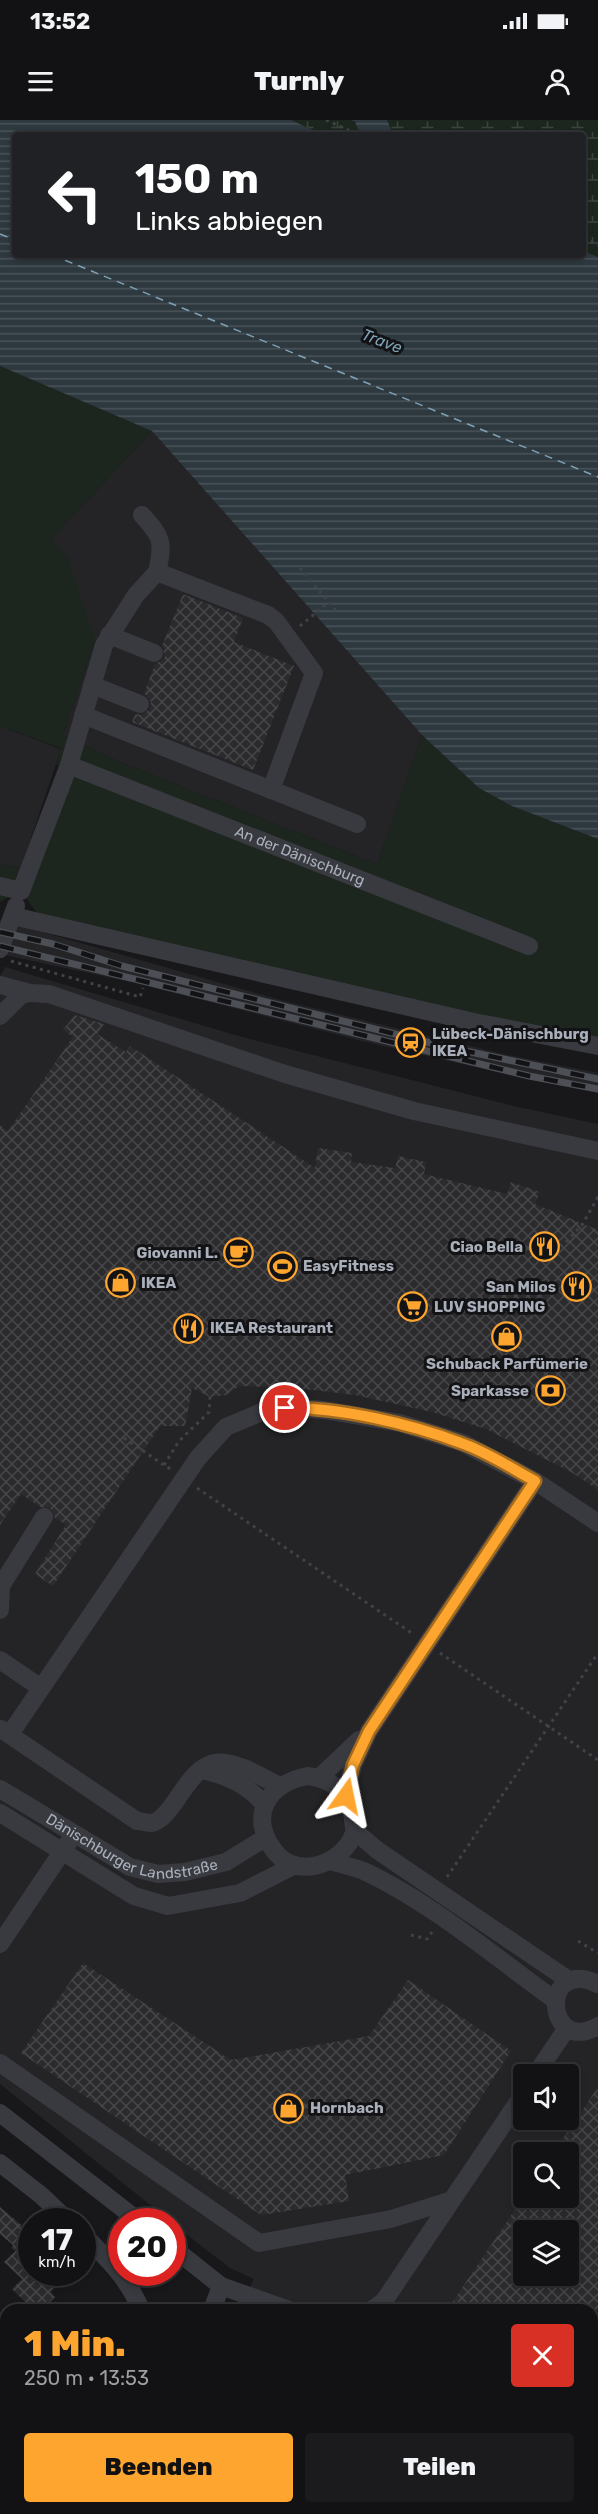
<!DOCTYPE html>
<html lang="de">
<head>
<meta charset="utf-8">
<style>
  :root { --surface:#121214; --page:#1b1b1d; --text:#f1f3f6; --muted:#9c9ea0; --line:#313234; --accent:#fda52e }
  body { margin:0; font-family:Rubik,sans-serif; background:var(--page); color:var(--text); height:100vh; display:flex; flex-direction:column; font-size:22px; white-space:nowrap }
  * { box-sizing:border-box; margin:0 }
  p { font-size:20px; color:var(--muted) }
  .icon { flex:none; width:33px; height:33px; fill:none; stroke:currentColor; stroke-width:2; stroke-linecap:round; stroke-linejoin:round }
  .map { position:relative; flex:1; overflow:hidden }
  .sheet { position:absolute; left:0px; top:2184px; width:598px; height:210px; display:flex; flex-direction:column; background:var(--surface); border-radius:18px 18px 0 0; box-shadow:0 3px 9px #0003,0 0 0 2px var(--line) }
  .sheet>* { flex:none }
  .hud { position:absolute; left:12px; top:12px; width:574px; height:126px; border-radius:6px; box-shadow:0 3px 9px #0003,0 0 0 2px var(--line); background:#202124; color:#fff; overflow:hidden }
  .fabs { position:absolute; left:513px; top:1944px; display:grid; gap:12px }
  .fabs a { display:grid; place-items:center; width:66px; height:66px; border-radius:6px; background:var(--surface); box-shadow:0 3px 9px #0003,0 0 0 2px var(--line); font-size:30px }
  .speed { position:absolute; left:18px; top:2088px; display:flex; gap:12px; font-size:30px; font-weight:700; text-align:center }
  .speed>* { display:grid; place-content:center; width:78px; height:78px; border-radius:50%; background:var(--surface); box-shadow:0 3px 9px #0003,0 0 0 2px var(--line); line-height:1 }
  .speed small { font-size:15px; font-weight:400 }
  .speed .limit { border:9px solid #d22; background:#fff; color:#111 }
  .pin { position:absolute; display:grid; place-items:center; width:51px; height:51px; color:#fff; margin:-26px; border:3px solid #fff; border-radius:50%; box-shadow:0 2px 6px #0007 }
  .me { position:absolute; width:66px; margin:-33px; rotate:12deg; stroke-linejoin:round; filter:drop-shadow(0 0 4px #0008) }
  .turn { display:flex; align-items:center; gap:21px; height:126px; padding:0 24px; font-size:27px }
  .turn .icon { width:78px; height:78px; stroke-width:2.5 }
  .turn b { display:block; font-size:42px; line-height:51px }
  .round { display:grid; place-items:center; flex:none; width:63px; height:63px; border-radius:6px; background:var(--page) }
  .overview { display:flex; align-items:center; justify-content:space-between; height:102px; padding:0 24px }
  h1 { font-size:36px; font-weight:800; line-height:45px; color:var(--accent) }
  .cta { display:flex; gap:12px; margin-top:auto; padding:12px 24px }
  .cta a { flex:1; height:69px; border-radius:6px; background:var(--accent); color:#111; font-size:24px; font-weight:800; line-height:69px; text-align:center }
  .cta a+a { background:var(--page); color:var(--text) }
  .status { display:flex; justify-content:space-between; align-items:center; height:42px; padding:0 30px; background:var(--surface); direction:ltr }
  .status svg { height:16px; fill:currentColor }
  header { display:flex; justify-content:space-between; align-items:center; height:78px; padding:0 24px; background:var(--surface); font-size:27px; font-weight:800 }
  .map>svg:first-child { display:block }
  .built { fill:#242427; fill-rule:evenodd }
  .green { fill:#1d261e }
  .wetland { fill:url(#wetland-marsh) }
  .water { fill:url(#water-rules) }
  .lines { fill:none; stroke-linecap:round; stroke-linejoin:round }
  .ferry { stroke:#7fa2b7; stroke-width:1.5; stroke-dasharray:8 6; stroke-linecap:butt }
  .building { fill:url(#building-cross-hatch); fill-rule:evenodd }
  .path { stroke:#3f4247; stroke-width:3; stroke-dasharray:3 4.5; stroke-linecap:butt }
  .minor { stroke:#393a40; stroke-width:18 }
  .rail-casing { stroke:#4c4f55; stroke-width:7 }
  .rail { stroke:#131315; stroke-width:4.5; stroke-dasharray:14; stroke-linecap:butt }
  .route-casing { stroke:#a46b1e; stroke-width:15 }
  .route { stroke:#fda52e; stroke-width:10 }
  .labels { text-anchor:middle; dominant-baseline:central; stroke-width:6; stroke-linejoin:round; paint-order:stroke }
  .street-label { font-size:15px; fill:#a9b0bb; stroke:#131315 }
  .poi-label { font-size:15px; font-weight:bold; fill:#a9b0bb; stroke:#131315; text-anchor:start }
  .water-label { font-size:16px; font-style:italic; fill:#7fa2b7; stroke:#131315 }
</style>
</head>
<body>
<div class="status"><b>13:52</b><svg viewBox="0 0 49 12"><path d="M0 12V9h3v3zM5 12V6h3v6zM10 12V3h3v9zM15 12V0h3v12zM26 1h20v11H26zM47 4h2v5h-2z"/></svg></div>
<header><svg class="icon" aria-label="menu" viewBox="0 0 24 24"><path d="M4 6h16M4 12h16M4 18h16"/></svg>Turnly<svg class="icon" aria-label="person" viewBox="0 0 24 24"><circle cx="12" cy="8" r="4"/><path d="M4 21q1-7 8-7t8 7"/></svg></header>
<div class="map">
<svg width="598" height="2394" viewBox="0 0 598 2394">
  <defs>
    <pattern id="wetland-marsh" width="20" height="14" patternUnits="userSpaceOnUse" patternTransform="scale(1.5)"><rect width="20" height="14" fill="#1d261e"/><path d="M1 5h8M5 5V1M11 12h8M15 12V8" fill="none" stroke="#3b433d"/></pattern>
    <pattern id="water-rules" width="6" height="5" patternUnits="userSpaceOnUse" patternTransform="scale(1.5)"><rect width="6" height="5" fill="#2d393f"/><path d="M0 2.5h6" fill="none" stroke="#495359"/></pattern>
    <pattern id="building-cross-hatch" width="8" height="8" patternUnits="userSpaceOnUse" patternTransform="scale(1.5)"><rect width="8" height="8" fill="#2b2b2e"/><path d="M0 0l8 8M0 8l8-8" fill="none" stroke="#47474a"/></pattern>
  </defs>
  <rect width="100%" height="100%" fill="#18181a"/>
  <path class="built" d="M152,311L422,615L377,744L120,642L63,615L95,520L51,419Z
    M0,606L61,629L21,748L0,744Z
    M0,800L284,881L503,934L598,953V973L528,959L366,922L140,864L0,834Z
    M5,847L242,917L518,987L598,1004V2384L592,2394H389L379,2388H592V2190H238L254,2159L230,2148L196,2122L0,1964V856ZM524,1954H568V2000H524ZM524,2032H568V2078H524ZM524,2110H568V2156H524Z
    M96,2388H173L168,2394H106Z"/>
  <path class="green" d="M0,246L152,311L51,419L68,438L95,520L63,615L120,642L377,744L422,615L479,668L512,686L598,719V921L39,796L21,771L0,782V744L29,750L68,645H56L61,628L0,606Z
    M0,2283L6,2284V2388H96L106,2394H7L0,2389Z
    M173,2388H379L389,2394H168Z"/>
  <path class="wetland" d="M291,0H351L366,13L376,15H324Z
    M387,0H598V137L584,131V15H388L391,9Z"/>
  <path class="water" d="M0,0H291L324,15H15V135H584V131L598,137V719L512,686L479,668L422,615L152,311L0,246Z
    M351,0H387L391,9L388,15L366,13L358,9L355,2Z"/>
  <g class="lines">
    <path class="ferry" d="M0,114L15,120
      M52,135L598,357"/>
  </g>
  <path class="building" d="M183,474L243,498L234,522L294,546L253,650L132,602L135,594L142,595L150,589L151,582L144,573L155,544L161,541L165,537L162,526Z
    M75,895L104,904L97,914L126,932L130,926L315,1048L318,1028L352,1033L351,1042L395,1048L398,1036L426,1042L424,1054L507,1074L511,1062L540,1072L535,1084L598,1110V1370L571,1352L486,1309L432,1292L355,1275L296,1268L239,1266L226,1275L210,1277L192,1268L185,1306H160L53,1466L35,1454L66,1405L55,1398L50,1388L40,1387L21,1374L0,1405V1005L8,1011L73,917L63,910Z
    M83,1843L231,1940L369,1916L408,1860L511,1931L444,2035L345,2055L349,2081L261,2095L21,1933Z
    M598,1967V2190H447L523,2078H568V2032H554ZM524,2110H568V2156H524Z
    M0,2087L32,2114V2152H70L51,2172L55,2177L42,2190H33L12,2169L22,2159L4,2142L15,2131L11,2128L13,2125L0,2114Z"/>
  <g class="lines">
    <path class="path" d="M326,0L359,15
      M584,118L598,125
      M300,448L336,491
      M300,506L329,482
      M11,841L140,877L143,868
      M566,1122L582,1105L598,1077
      M531,1199L541,1168
      M124,1318L170,1349
      M164,1345L179,1321L209,1292L210,1277
      M197,1368L413,1514
      M440,1533L598,1640
      M447,1757L598,1533
      M411,1815L427,1819L432,1812
      M578,1821L598,1833"/>
    <g class="minor">
      <path d="M142,395C162,417 164,422 157,452"/>
      <path d="M109,515L154,533"/>
      <path d="M92,565L140,584"/>
      <path d="M83,595L357,704"/>
      <path id="s1" d="M69,645L529,826"/>
      <path d="M0,766L21,771L69,645L104,525L136,475L157,452L268,495L276,501L314,553L271,670"/>
      <path d="M13,796L474,902L598,926"/>
      <path d="M0,829L16,786"/>
      <path d="M0,865L30,873L49,874L285,954L414,991L598,1031"/>
      <path d="M0,896L21,875L30,873"/>
      <path d="M0,1490L1,1466L44,1397"/>
      <path d="M0,1540L41,1568"/>
      <path d="M1,1609L137,1701C141,1701 147,1703 151,1703C173,1700 186,1649 214,1643C233,1639 263,1657 279,1666"/>
      <path d="M10,1614L198,1338L226,1307L269,1289L301,1288L324,1290L400,1303L463,1323L535,1361L598,1403"/>
      <path d="M201,1650C227,1655 248,1665 265,1685"/>
      <path d="M308,1656C333,1659 350,1674 353,1699C353,1704 355,1709 354,1713C342,1746 294,1761 273,1729C248,1694 269,1663 308,1656Z"/>
      <path d="M320,1657L359,1620"/>
      <path id="s2" d="M0,1669L130,1747L158,1754L185,1752L226,1742L265,1718"/>
      <path d="M346,1676L353,1645L369,1611L535,1361"/>
      <path d="M0,1693L134,1776L168,1786L240,1773L295,1745"/>
      <path d="M355,1711L377,1730L570,1861"/>
      <path d="M331,1741C342,1745 355,1747 366,1752C433,1784 495,1837 555,1880"/>
      <path d="M0,1824L68,1723"/>
      <path d="M598,1864C539,1836 545,1936 598,1906"/>
      <path d="M0,1943L259,2123L391,2099L452,2080"/>
      <path d="M536,1954L567,1908"/>
      <path d="M0,1993L140,2102"/>
      <path d="M0,2043L42,2076L69,2102"/>
      <path d="M82,2114C107,2138 128,2158 141,2190"/>
      <path d="M172,2127L221,2166L289,2190"/>
      <path d="M212,2190L221,2166"/>
      <path d="M372,2190L384,2181L524,1973"/>
      <path d="M250,2388L255,2394"/>
    </g>
    <defs>
      <path id="rail" d="M0,812L53,824L122,846L447,927L598,959
        M0,826L529,956L598,969"/>
    </defs>
    <use href="#rail" class="rail-casing"/>
    <use href="#rail" class="rail"/>
  </g>
  <g class="lines">
    <defs>
      <path id="route" d="M285,1288C339,1287 411,1304 461,1323C487,1332 511,1348 535,1361L369,1611L353,1645L346,1676"/>
    </defs>
    <use href="#route" class="route-casing"/>
    <use href="#route" class="route"/>
  </g>
  <defs>
    <symbol id="station-ring" viewBox="-11 -11 22 22"><circle r="9.5" fill="#131315" stroke="#fda52e" stroke-width="1.5"/><path d="M-3-6H3Q5-6 5-4V2Q5 4 3 4L4.5 6H3L1.5 4h-3L-3 6H-4.5L-3 4Q-5 4-5 2V-4Q-5-6-3-6ZM-3.5-4v3h7v-3ZM-3.5 1v1.5H-2V1ZM2 1v1.5H3.5V1Z" fill="#fda52e"/></symbol>
    <symbol id="restaurant-ring" viewBox="-11 -11 22 22"><circle r="9.5" fill="#131315" stroke="#fda52e" stroke-width="1.5"/><path d="M-5-6h1v4h1v-4h1v4h1v-4h1v5L-1.5 .5V6h-2V.5L-5-1ZM5-6V6H3V1.5H1.5Q1.5-4 5-6Z" fill="#fda52e"/></symbol>
    <symbol id="cafe-ring" viewBox="-11 -11 22 22"><circle r="9.5" fill="#131315" stroke="#fda52e" stroke-width="1.5"/><path d="M-5.5-4.5H6V0H3Q3 3.5 0 3.5H-2.5Q-5.5 3.5-5.5 0ZM3-3.2v2h1.7v-2ZM-6 4.5H4V6H-6Z" fill="#fda52e"/></symbol>
    <symbol id="stadium-ring" viewBox="-11 -11 22 22"><circle r="9.5" fill="#131315" stroke="#fda52e" stroke-width="1.5"/><path d="M0-5a6.5 5 0 1 0 0 10a6.5 5 0 1 0 0-10ZM-3.5-1.8h7v3.6h-7Z" fill="#fda52e"/></symbol>
    <symbol id="shop-ring" viewBox="-11 -11 22 22"><circle r="9.5" fill="#131315" stroke="#fda52e" stroke-width="1.5"/><path d="M-5-2.5h2.3a2.7 3.5 0 0 1 5.4 0H5L5.5 6h-11ZM-1.5-2.5h3a1.5 2.3 0 0 0-3 0Z" fill="#fda52e"/></symbol>
    <symbol id="supermarket-ring" viewBox="-11 -11 22 22"><circle r="9.5" fill="#131315" stroke="#fda52e" stroke-width="1.5"/><path d="M-6-5.5h2.5l.6 2H6L4.5 2H-2.5L-4.4-4H-6ZM-1.5 3.2a1.3 1.3 0 1 0 .1 0ZM3 3.2a1.3 1.3 0 1 0 .1 0Z" fill="#fda52e"/></symbol>
    <symbol id="bank-ring" viewBox="-11 -11 22 22"><circle r="9.5" fill="#131315" stroke="#fda52e" stroke-width="1.5"/><path d="M-6-4H6V4H-6ZM0-2.3a2.3 2.3 0 1 0 0 4.6a2.3 2.3 0 1 0 0-4.6Z" fill="#fda52e"/></symbol>
  </defs>
  <g fill-rule="evenodd">
    <use href="#station-ring" x="394" y="906" width="33" height="33"/>
    <use href="#restaurant-ring" x="528" y="1110" width="33" height="33"/>
    <use href="#cafe-ring" x="222" y="1116" width="33" height="33"/>
    <use href="#stadium-ring" x="266" y="1130" width="33" height="33"/>
    <use href="#shop-ring" x="104" y="1146" width="33" height="33"/>
    <use href="#restaurant-ring" x="560" y="1150" width="33" height="33"/>
    <use href="#supermarket-ring" x="396" y="1170" width="33" height="33"/>
    <use href="#restaurant-ring" x="172" y="1192" width="33" height="33"/>
    <use href="#shop-ring" x="490" y="1200" width="33" height="33"/>
    <use href="#bank-ring" x="534" y="1254" width="33" height="33"/>
    <use href="#shop-ring" x="272" y="1972" width="33" height="33"/>
  </g>
  <g class="labels">
    <g class="street-label">
      <text stroke="none"><textPath href="#s1" startOffset="248">An der Dänischburg</textPath></text>
      <text stroke="none"><textPath href="#s2" startOffset="148">Dänischburger Landstraße</textPath></text>
    </g>
    <g class="poi-label">
      <text x="432" y="914">Lübeck-Dänischburg<tspan x="432" dy="17">IKEA</tspan></text>
      <text x="523" y="1127" text-anchor="end">Ciao Bella</text>
      <text x="218" y="1133" text-anchor="end">Giovanni L.</text>
      <text x="303" y="1146">EasyFitness</text>
      <text x="141" y="1163">IKEA</text>
      <text x="556" y="1167" text-anchor="end">San Milos</text>
      <text x="434" y="1187">LUV SHOPPING</text>
      <text x="210" y="1208">IKEA Restaurant</text>
      <text x="507" y="1244" text-anchor="middle">Schuback Parfümerie</text>
      <text x="529" y="1271" text-anchor="end">Sparkasse</text>
      <text x="310" y="1988">Hornbach</text>
    </g>
    <g class="water-label">
      <text transform="translate(382 221) rotate(21)">Trave</text>
    </g>
  </g>
</svg>
<div class="fabs">
<a><svg class="icon" aria-label="sound" viewBox="0 0 24 24"><path d="M4 9h4l5-4v14l-5-4H4zM17 9q2 3 0 6"/></svg></a>
<a><svg class="icon" aria-label="search" viewBox="0 0 24 24"><circle cx="10" cy="10" r="6"/><path d="M15 15l6 6"/></svg></a>
<a><svg class="icon" aria-label="layers" viewBox="0 0 24 24"><path d="M12 4l9 5-9 5-9-5zM3 14l9 5 9-5"/></svg></a>
</div>
<div class="speed"><div>17<small>km/h</small></div><div class="limit">20</div></div>
<div class="pin" style="left:285px;top:1288px;background:#d93025"><svg class="icon" aria-label="arrive" viewBox="0 0 24 24"><path d="M6 21V4h12l-3 4 3 4H6"/></svg></div>
<svg class="me" style="left:346px;top:1676px" viewBox="-20 -20 40 40"><path d="M0-17L14 15 0 8-14 15z" fill="#fda52e" stroke="#fff" stroke-width="4"/></svg>
<div class="hud">
<div class="turn"><svg class="icon" aria-label="left" viewBox="0 0 24 24"><path d="M17 20v-9H6M10 6l-5 5 5 5"/></svg><div><b>150 m</b>Links abbiegen</div></div>
</div>
<section class="sheet">
<div class="overview"><div><h1>1 Min.</h1><p>250 m · 13:53</p></div><a class="round" style="background:#d93025;color:#fff"><svg class="icon" aria-label="close" viewBox="0 0 24 24"><path d="M6 6l12 12M18 6L6 18"/></svg></a></div>
<div class="cta"><a>Beenden</a><a>Teilen</a></div>
</section>
</div>
</body>
</html>
